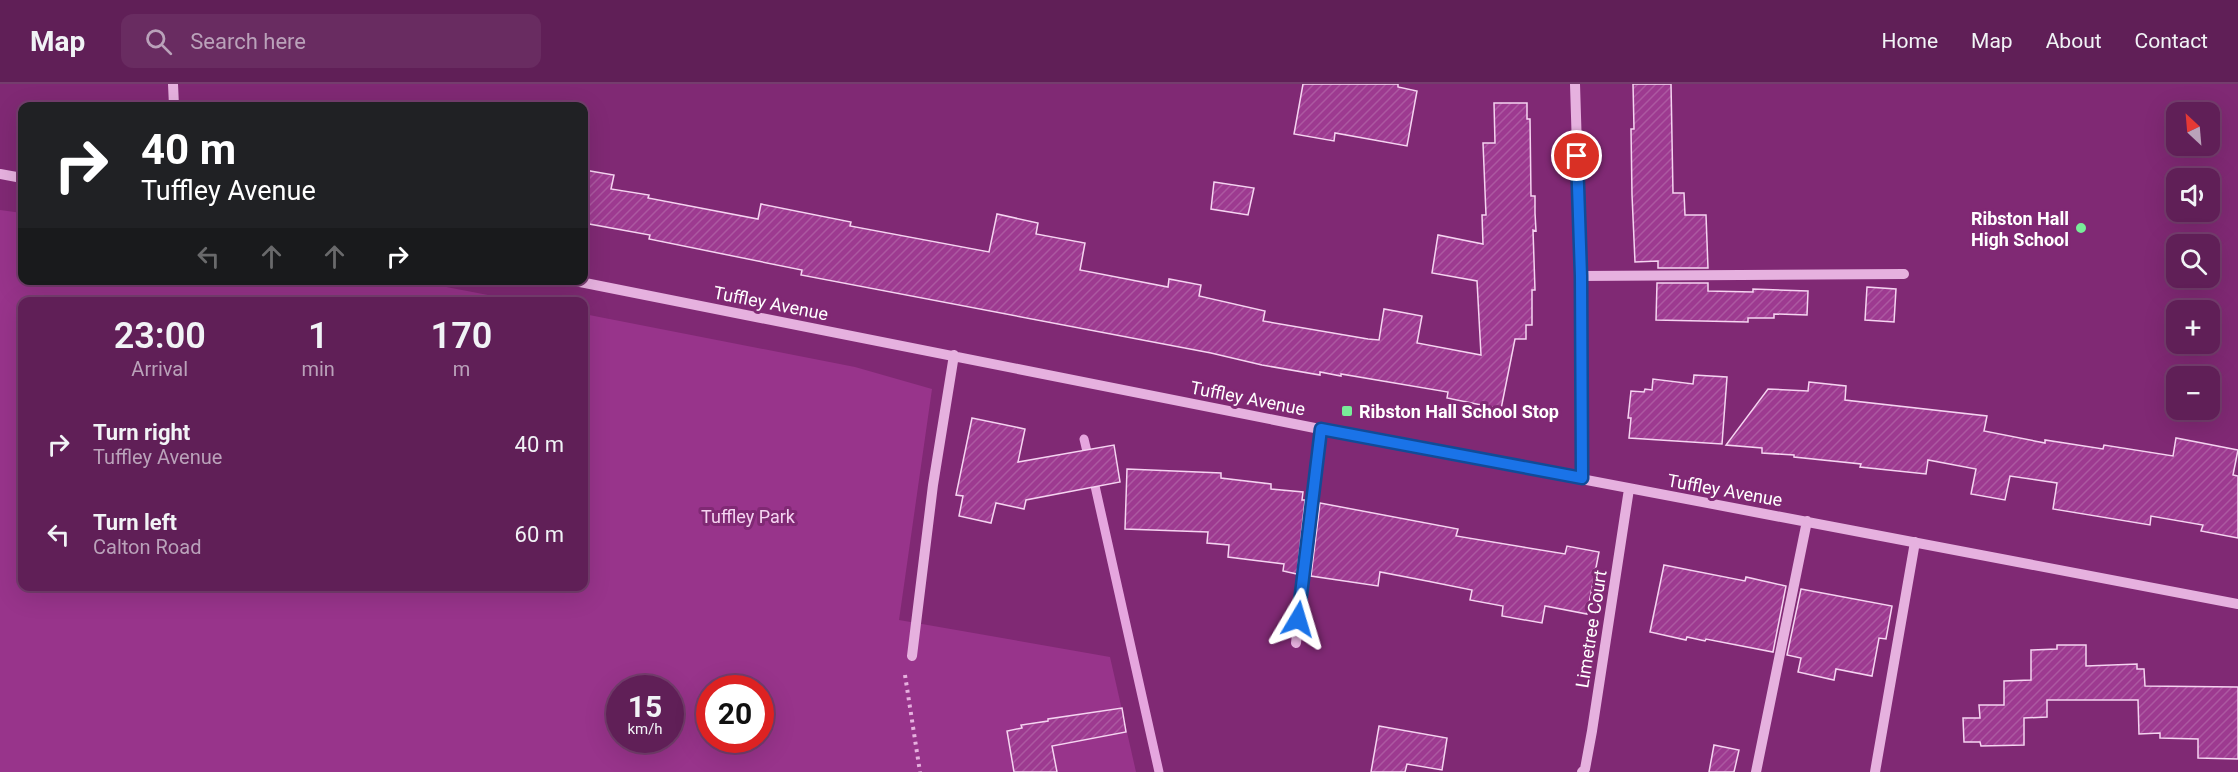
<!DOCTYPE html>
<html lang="en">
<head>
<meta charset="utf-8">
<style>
  :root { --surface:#601f57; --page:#692c61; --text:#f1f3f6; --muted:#baa2ba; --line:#743d6d }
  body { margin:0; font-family:Roboto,sans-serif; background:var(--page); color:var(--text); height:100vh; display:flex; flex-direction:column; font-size:22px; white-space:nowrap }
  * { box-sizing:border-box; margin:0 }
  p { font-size:20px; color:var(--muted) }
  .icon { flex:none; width:33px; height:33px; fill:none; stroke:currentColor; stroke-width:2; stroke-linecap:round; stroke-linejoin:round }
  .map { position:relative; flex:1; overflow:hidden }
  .drawer { position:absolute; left:18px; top:213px; width:570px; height:294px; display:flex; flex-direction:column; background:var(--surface); border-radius:12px; box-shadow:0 6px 24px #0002,0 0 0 2px var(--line) }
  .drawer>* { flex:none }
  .banner { position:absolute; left:18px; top:18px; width:570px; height:183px; border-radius:12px; box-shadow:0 6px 24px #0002,0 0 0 2px var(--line); background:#202124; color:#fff; overflow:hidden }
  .needle { width:39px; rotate:334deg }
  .fabs { position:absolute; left:2166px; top:18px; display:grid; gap:12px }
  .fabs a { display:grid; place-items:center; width:54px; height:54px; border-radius:12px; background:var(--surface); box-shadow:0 6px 24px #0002,0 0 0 2px var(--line); font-size:30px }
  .speed { position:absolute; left:606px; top:591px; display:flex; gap:12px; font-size:30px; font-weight:700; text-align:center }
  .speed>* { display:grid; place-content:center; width:78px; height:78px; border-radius:50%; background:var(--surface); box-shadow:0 6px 24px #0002,0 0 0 2px var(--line); line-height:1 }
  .speed small { font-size:15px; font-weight:400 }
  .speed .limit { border:9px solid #d22; background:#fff; color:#111 }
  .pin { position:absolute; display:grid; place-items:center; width:51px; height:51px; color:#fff; margin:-26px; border:3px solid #fff; border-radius:50%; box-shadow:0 2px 6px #0007 }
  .me { position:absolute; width:66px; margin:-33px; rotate:7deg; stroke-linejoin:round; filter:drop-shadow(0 0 4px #0008) }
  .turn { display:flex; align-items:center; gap:21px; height:126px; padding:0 24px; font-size:27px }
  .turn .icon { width:78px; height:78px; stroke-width:2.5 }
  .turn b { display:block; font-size:42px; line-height:51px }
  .lanes { display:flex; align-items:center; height:57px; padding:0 24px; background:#0003; justify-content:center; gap:30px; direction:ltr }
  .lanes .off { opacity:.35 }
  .eta { display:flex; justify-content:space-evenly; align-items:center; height:102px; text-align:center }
  .eta b { font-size:36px; font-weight:600; line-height:42px }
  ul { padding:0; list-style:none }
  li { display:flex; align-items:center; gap:18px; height:90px; padding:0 24px }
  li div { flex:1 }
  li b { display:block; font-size:22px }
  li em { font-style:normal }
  header { display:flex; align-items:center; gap:36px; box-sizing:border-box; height:84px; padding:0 30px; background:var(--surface); border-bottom:2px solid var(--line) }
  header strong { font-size:28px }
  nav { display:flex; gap:33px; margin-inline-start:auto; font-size:21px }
  .search { width:420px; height:54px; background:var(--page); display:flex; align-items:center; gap:15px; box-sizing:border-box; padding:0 21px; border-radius:12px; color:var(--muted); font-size:22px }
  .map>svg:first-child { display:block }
  .green { fill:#98348b; fill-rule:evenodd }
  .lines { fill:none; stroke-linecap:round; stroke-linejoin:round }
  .stream { stroke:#e6a6df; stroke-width:9 }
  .building { fill:url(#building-hatch); stroke:#f5d4f1; stroke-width:1.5 }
  .path { stroke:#e6b1df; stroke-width:4; stroke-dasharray:3 4.5; stroke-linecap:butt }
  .minor { stroke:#e6b1df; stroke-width:10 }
  .route-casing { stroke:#114b97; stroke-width:15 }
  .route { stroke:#1a73e8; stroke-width:10 }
  .poi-dot { fill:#78ec99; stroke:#802974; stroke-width:2 }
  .labels { text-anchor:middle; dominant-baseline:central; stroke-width:6; stroke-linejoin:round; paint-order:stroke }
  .poi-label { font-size:18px; font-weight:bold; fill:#fff; stroke:#802974; text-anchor:end }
  .street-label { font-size:18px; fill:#fff; stroke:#802974 }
  .park-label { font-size:18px; fill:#f5d4f1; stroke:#802974 }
</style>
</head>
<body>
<header>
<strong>Map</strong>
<div class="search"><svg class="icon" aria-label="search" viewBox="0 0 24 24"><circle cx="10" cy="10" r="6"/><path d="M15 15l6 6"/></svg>Search here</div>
<nav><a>Home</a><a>Map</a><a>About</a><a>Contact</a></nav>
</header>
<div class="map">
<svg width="2238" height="688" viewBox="0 0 2238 688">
  <defs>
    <pattern id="building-hatch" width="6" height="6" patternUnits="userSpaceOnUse" patternTransform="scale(1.5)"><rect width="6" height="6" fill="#9d3a90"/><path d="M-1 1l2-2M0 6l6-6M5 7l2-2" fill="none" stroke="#ac58a1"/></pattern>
  </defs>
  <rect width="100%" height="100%" fill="#802974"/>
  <path class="green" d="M0,126L22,129V196H410L519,217L22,218V502H584V230L855,283L932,305L899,536L1110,573L1136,688H0ZM620,604H670V656H620ZM710,604H760V656H710Z"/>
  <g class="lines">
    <path class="stream" d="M1084,355L1089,376
      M1093,393L1159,688"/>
  </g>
  <path class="building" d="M1303,0H1398V3L1417,7L1407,62L1335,49L1334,57L1294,50Z
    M1633,0H1671L1673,109H1684L1685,131H1706L1708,184H1658V177L1635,178L1632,111L1631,45H1634Z
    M1494,19H1527V35H1530L1531,112H1535V129L1536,147L1533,146L1535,206H1532V241H1526V255H1515L1501,325L1447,314L1448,308L1341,290V292L1320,288V291L1262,281L1211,269L801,191L802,186L649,155L650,151L584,139V86L614,91L611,105L649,111L648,114L758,135L761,120L851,138L850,142L989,168L997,130L1038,139L1036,150L1085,159L1080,186L1168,203L1169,195L1201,201L1199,212L1265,227L1263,237L1368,255L1379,256L1384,225L1422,232L1417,259L1481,271L1477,197L1432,189L1438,151L1483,160L1482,131H1486L1483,59H1495Z
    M1214,98L1254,104L1248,131L1211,125Z
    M1657,199H1708V207L1753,208V205L1808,207L1807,231L1774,230V234H1748V238L1656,236Z
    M1867,203L1896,205L1894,238L1865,236Z
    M1694,291L1727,293L1722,360L1629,354L1631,334H1628L1631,307L1644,308L1645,305L1652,306L1653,295L1693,300Z
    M1809,298L1846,302L1845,316L1987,332L1984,347L2045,359V356L2103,365L2104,361L2173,372L2176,354L2238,366L2233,391L2238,392V454L2201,447L2203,441L2151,432L2150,441L2053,425L2057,399L2010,392L2005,416L1971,410L1976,385L1928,376L1926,390L1860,383L1861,380L1794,373V371L1762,369V364L1726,361L1768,305L1808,307Z
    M972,334L1025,345L1018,378L1114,361L1120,398L1026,416L1024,425L996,419L991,439L959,432L963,412L956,411Z
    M1127,385L1221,389V394L1271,400V405L1303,408L1302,416H1305L1297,490L1283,487L1284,480L1228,473L1229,461L1207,459L1208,448L1125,445Z
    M1320,419L1458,445L1456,452L1565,470L1567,462L1599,468L1587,530L1545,522L1542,539L1502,532L1503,522L1470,516L1472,506L1427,497L1380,488L1378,502L1311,492Z
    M1664,481L1745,497L1746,493L1786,502L1773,568L1706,555L1705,557L1687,553L1686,556L1650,548Z
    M1801,505L1892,522L1886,555L1879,554L1872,592L1836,585L1834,596L1798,588L1801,574L1787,571Z
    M2057,561H2086V582L2137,580V585H2144L2145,602L2238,603V675L2198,674V655L2160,654V649L2139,650L2138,616H2047V633L2024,634V661L1981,662L1980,658H1964L1963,634H1980L1979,621H2004V597L2031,596V566L2057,565Z
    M1122,624L1126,648L1052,662L1057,688H1014L1007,647L1022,644L1021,641L1048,637V635Z
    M1379,642L1447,654L1442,686L1407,680L1405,688H1371Z
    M1714,661L1739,666L1734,688H1709Z"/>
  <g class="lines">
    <path class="path" d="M905,591L920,688"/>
    <path class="minor" d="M173,0L174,22
      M1575,0L1581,192L1582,395
      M0,90L22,94
      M1581,192L1904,190
      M570,196L1340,349L2238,520
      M1296,559L1321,345
      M912,572L933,401L954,271
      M1582,688L1585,685L1592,647L1629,405
      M1756,688L1807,437
      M1875,688L1915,458"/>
  </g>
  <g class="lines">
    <defs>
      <path id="route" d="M1298,535L1321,345L1582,394L1581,192L1577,72"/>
    </defs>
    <use href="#route" class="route-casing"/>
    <use href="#route" class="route"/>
  </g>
  <g class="poi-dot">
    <circle cx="2081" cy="144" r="6"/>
    <rect x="1341" y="321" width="12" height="12" rx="3"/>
  </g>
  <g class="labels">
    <g class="poi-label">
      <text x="2069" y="134">Ribston Hall<tspan x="2069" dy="21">High School</tspan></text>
      <text x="1359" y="327" text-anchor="start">Ribston Hall School Stop</text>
    </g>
    <g class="street-label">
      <text transform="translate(771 219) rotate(11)">Tuffley Avenue</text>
      <text transform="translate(1248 314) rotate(11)">Tuffley Avenue</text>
      <text transform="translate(1725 406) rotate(10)">Tuffley Avenue</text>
      <text transform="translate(1591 545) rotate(-81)">Limetree Court</text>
    </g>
    <g class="park-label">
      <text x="748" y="432">Tuffley Park</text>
    </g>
  </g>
</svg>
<div class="fabs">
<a><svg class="needle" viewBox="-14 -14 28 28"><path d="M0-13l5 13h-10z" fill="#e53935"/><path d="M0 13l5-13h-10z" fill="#baa2ba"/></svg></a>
<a><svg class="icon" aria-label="sound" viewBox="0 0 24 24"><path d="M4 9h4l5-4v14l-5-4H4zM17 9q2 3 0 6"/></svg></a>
<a><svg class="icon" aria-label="search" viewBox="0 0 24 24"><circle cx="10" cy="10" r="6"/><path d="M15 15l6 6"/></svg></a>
<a>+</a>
<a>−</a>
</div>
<div class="speed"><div>15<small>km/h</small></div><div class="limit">20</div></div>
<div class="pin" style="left:1577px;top:72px;background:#d93025"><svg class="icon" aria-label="arrive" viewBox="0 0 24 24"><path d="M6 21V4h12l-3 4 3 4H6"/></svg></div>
<svg class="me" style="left:1298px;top:535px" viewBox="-20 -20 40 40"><path d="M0-17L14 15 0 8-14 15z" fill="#1a73e8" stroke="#fff" stroke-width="4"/></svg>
<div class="banner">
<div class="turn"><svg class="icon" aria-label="right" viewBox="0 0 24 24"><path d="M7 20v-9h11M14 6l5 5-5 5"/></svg><div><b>40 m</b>Tuffley Avenue</div></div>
<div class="lanes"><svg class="icon off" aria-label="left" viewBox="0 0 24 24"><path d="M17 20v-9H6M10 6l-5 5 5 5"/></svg><svg class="icon off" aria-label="ahead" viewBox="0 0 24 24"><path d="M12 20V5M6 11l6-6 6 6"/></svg><svg class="icon off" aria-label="ahead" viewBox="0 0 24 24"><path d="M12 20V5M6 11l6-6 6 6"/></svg><svg class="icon" aria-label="right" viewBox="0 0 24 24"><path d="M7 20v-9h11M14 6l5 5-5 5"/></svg></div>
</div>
<section class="drawer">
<div class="eta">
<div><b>23:00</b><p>Arrival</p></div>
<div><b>1</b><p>min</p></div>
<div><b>170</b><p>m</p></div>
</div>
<ul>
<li><svg class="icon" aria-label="right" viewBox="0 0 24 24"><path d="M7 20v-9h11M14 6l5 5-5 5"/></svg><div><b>Turn right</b><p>Tuffley Avenue</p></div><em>40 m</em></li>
<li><svg class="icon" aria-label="left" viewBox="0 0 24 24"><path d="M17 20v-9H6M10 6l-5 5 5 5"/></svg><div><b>Turn left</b><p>Calton Road</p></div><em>60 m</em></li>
</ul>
</section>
</div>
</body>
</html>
